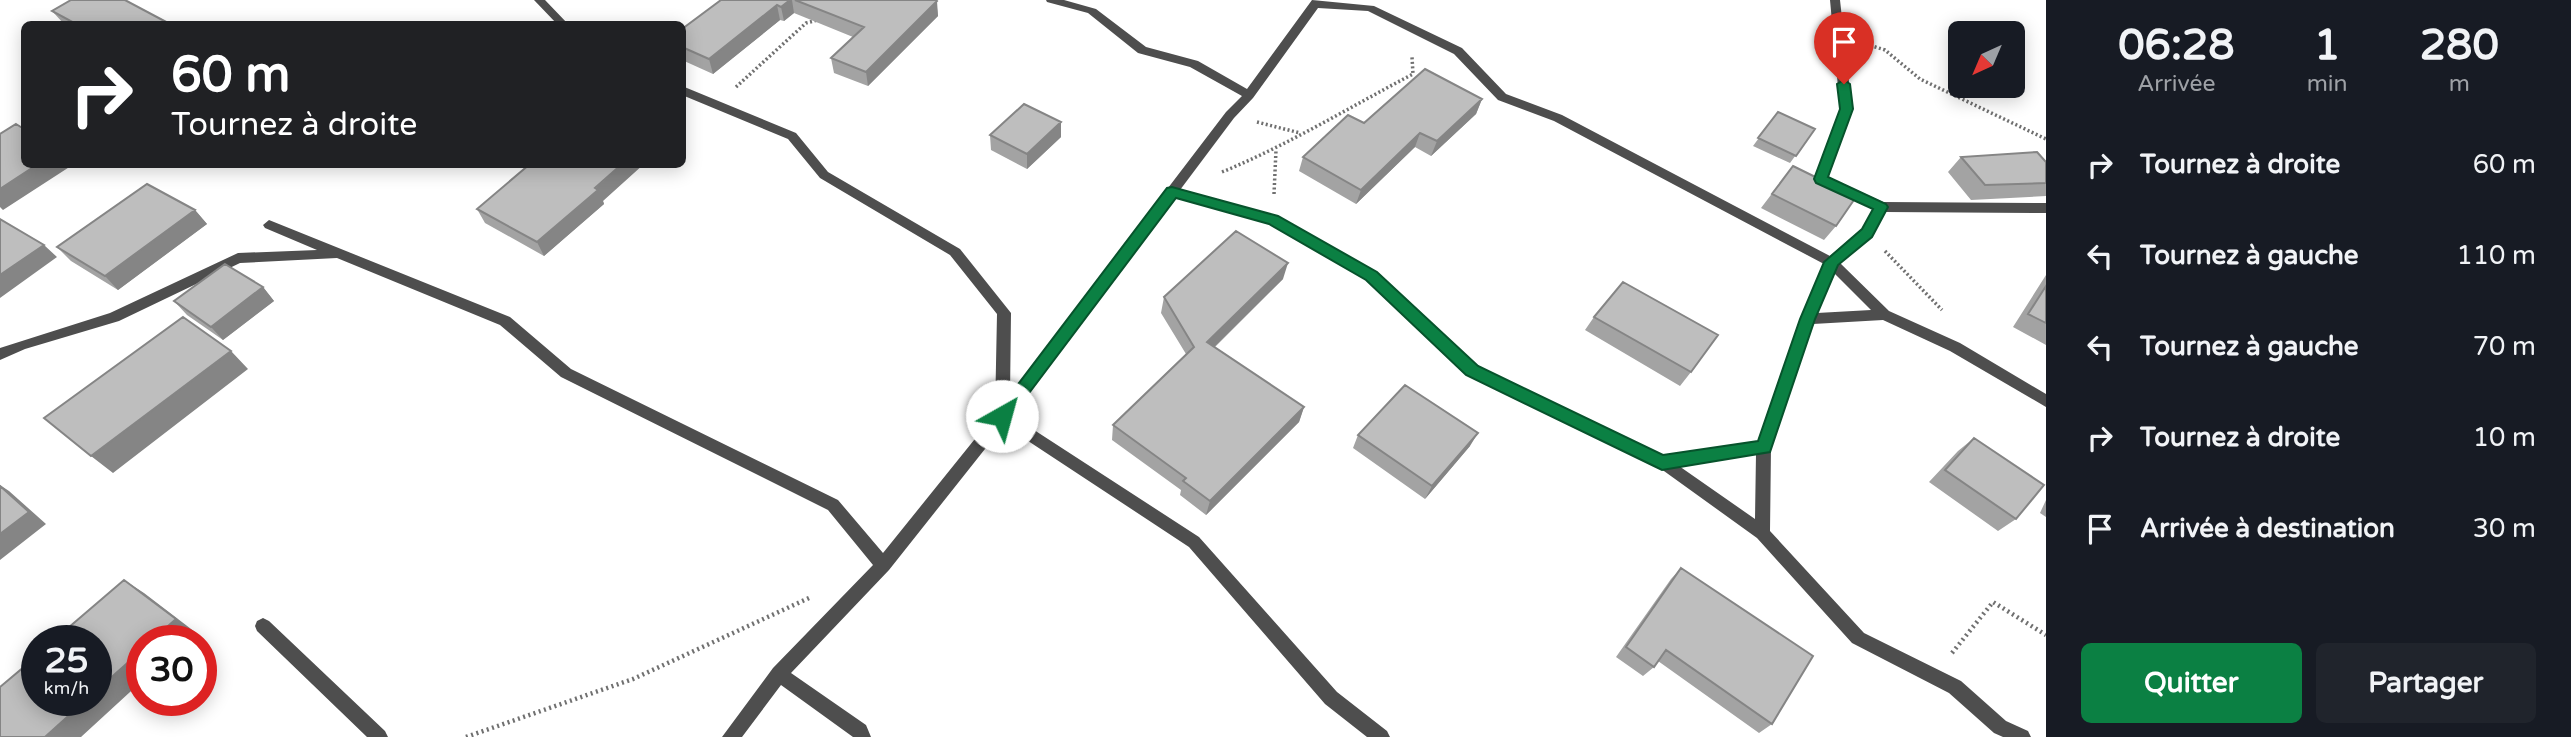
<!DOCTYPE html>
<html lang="fr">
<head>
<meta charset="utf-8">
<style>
  :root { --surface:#171b24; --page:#20242c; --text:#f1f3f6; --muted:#9ea1a6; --accent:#0b8043 }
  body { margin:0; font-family:"Varela Round",sans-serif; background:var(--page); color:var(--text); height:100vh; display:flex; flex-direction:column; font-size:26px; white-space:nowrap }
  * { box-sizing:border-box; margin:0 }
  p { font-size:23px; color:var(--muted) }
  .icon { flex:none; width:38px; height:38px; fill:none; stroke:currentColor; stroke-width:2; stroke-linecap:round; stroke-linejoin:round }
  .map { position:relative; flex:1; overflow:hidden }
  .side { display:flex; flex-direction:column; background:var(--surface); width:525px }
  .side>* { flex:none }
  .guide { position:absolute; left:21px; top:21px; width:665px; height:147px; border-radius:10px; box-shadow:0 4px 18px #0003; background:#202124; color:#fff; overflow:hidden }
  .needle { width:46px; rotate:224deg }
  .tools { position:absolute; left:1948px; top:21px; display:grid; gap:14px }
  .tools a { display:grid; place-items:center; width:77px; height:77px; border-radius:10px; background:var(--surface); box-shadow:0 4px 18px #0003; font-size:35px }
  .speed { position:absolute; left:21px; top:625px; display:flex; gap:14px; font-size:35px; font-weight:700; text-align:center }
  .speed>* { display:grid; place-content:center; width:91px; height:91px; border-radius:50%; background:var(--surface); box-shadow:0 4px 18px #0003; line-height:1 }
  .speed small { font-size:18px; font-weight:400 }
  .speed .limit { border:10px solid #d22; background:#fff; color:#111 }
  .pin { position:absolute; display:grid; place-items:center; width:60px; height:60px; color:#fff; margin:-72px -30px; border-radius:50% 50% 50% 0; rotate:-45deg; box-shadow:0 0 7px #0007 }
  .pin .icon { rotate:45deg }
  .me { position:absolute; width:77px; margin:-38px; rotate:38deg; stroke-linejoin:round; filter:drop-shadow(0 0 5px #0008) }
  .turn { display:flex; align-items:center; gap:24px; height:147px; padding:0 35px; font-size:32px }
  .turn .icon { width:91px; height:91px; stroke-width:2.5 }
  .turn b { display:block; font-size:49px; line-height:60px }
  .eta { display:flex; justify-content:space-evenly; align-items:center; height:119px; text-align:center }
  .eta b { font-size:42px; font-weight:700; line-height:49px }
  .cta { display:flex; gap:14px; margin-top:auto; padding:14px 35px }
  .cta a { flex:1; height:80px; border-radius:10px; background:var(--accent); color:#fff; font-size:28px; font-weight:700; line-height:80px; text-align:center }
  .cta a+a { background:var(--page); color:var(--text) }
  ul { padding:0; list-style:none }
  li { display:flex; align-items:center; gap:21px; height:91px; padding:0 35px }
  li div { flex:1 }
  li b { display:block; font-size:26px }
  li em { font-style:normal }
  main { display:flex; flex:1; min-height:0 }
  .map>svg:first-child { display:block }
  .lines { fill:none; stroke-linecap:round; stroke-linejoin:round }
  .path-far1 { stroke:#707070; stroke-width:3.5; stroke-dasharray:2 2.5; stroke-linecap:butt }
  .path { stroke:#707070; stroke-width:4.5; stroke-dasharray:2 3.5; stroke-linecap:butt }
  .minor { fill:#4e4e4e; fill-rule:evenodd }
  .wall { fill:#a3a3a3 }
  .shaded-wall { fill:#858585 }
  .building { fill:#bebebe; stroke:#858585; stroke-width:2 }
  .route { fill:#0b8043; stroke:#07532c; stroke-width:2 }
</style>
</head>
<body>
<main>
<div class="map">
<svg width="2046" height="737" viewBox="0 0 2046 737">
  <rect width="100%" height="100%" fill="#fff"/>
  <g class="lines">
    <path class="path-far1" d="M1866,44L1885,50L1920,79L2046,139
      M736,87L806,23L818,20
      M1257,122L1300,133
      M1222,172C1288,145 1350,107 1413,74L1412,57
      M1274,194L1276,150
      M1885,251L1942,310"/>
    <path class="path" d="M1952,653L1993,602L2046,635
      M466,737L633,679L809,598"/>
    <path class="minor" d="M534,0H545L568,24H557Z
      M1046,0H1064L1096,9L1146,47L1198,61L1247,89L1312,0L1374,6L1462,48L1506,94L1562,115L1830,256L1862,230L1874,209L1817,182L1815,179L1840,109L1830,0H1840L1852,109L1828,177L1883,202L2046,203V213L1885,212L1872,236L1839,262L1889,311L1960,343L2046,394V407L1950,351L1883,320L1813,324L1771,447L1770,531L1864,633L1961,681L2006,721L2028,731L2031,737H2003L1994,733L1949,693L1852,643L1757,538L1657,466L1467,375L1366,280L1269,223L1175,197L1011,415L1199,537L1337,692L1387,731L1390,737H1367L1325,704L1189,547L1004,425L889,570L791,673L866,725L871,737H853L781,685L742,737H722L773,668L873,565L828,510L561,377L500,325L337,258L240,263L119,321L25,349L0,360V348L110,313L238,253L317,250L265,228L263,225L269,220L510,317L571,369L838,500L883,553L995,414L997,314L950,255L820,178L788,139L682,95V86L796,133L828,172L960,249L1011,313L1010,395L1226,112L1242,96L1190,67L1138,53L1088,13L1047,2ZM1318,8L1368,11L1454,54L1498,100L1554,121L1824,264L1801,319L1759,442L1663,455L1477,367L1376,272L1277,217L1180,190L1234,118L1253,98ZM1833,272L1871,310L1817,313ZM1756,454L1755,519L1679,466Z
      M263,618L269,621L385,731L388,737H367L257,631L255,626L257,621Z"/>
  </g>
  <path class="wall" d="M721,0H936L938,16L868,86L834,73L831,58L853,37L794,13L784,21L780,20L713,74L682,60V29Z
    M52,11L170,24H64Z
    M1482,99L1476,114L1431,156L1415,147L1356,204L1299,171L1303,157L1364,123Z
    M1778,112L1815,129L1790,163L1753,146Z
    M1061,122V137L1027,169L991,150L990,135Z
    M1961,157L2046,162V196L1971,200L1948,172Z
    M1793,166L1836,226L1824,240L1761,208Z
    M603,201L604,204L544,256L485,223L477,209Z
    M195,210L207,224L118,290L71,261L57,247Z
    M2046,275V345L2013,327Z
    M1283,279L1215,347L1304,407L1299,422L1206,515L1180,495L1181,490L1112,440L1113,425L1186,354L1161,313L1164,297Z
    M263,287L274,301L223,340L187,315L174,301Z
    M1594,317L1691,372L1680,386L1585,330Z
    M1358,435L1470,446L1425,499L1353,448Z
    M1974,438L2016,519L1998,531L1929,482L1958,451Z
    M2046,500V517L2040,513Z
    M1681,568L1772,724L1759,733L1658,661L1654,667L1643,676L1616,657L1671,579Z"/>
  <path class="shaded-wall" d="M790,0H792L794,13L784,21L781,7Z
    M937,1L938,16L868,86L866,72Z
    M777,5L780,20L713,74L709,59Z
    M1482,99L1476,114L1431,156L1437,141Z
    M1061,122V137L1027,169V154Z
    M1420,133L1415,147L1356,204L1361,190Z
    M38,164H74L3,210L0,207V189Z
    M622,164H644L603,201L604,204L544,256L537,242Z
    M195,210L207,224L118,290L105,276Z
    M44,245L57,257L0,298V275Z
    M1288,263L1283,279L1204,357L1207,342Z
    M263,287L274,301L223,340L211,327Z
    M231,351L248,369L113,473L91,456Z
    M1304,407L1299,422L1206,515L1210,501Z
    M1478,433L1470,446L1425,499L1432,486Z
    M0,485L9,491L46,524L0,560Z
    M124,580L144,593L195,632L186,640H152Z
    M142,650V681L81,737H45L86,700H96V691Z"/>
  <path class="building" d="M71,0H125L170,24H76L52,11Z
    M721,0H790L781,7L777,5L709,59L682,47V29Z
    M795,0H936L937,1L866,72L831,58L864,27Z
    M1425,69L1482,99L1437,141L1420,133L1361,190L1303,157L1348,115L1364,123Z
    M1024,104L1061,122L1027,154L990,135Z
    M1778,112L1815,129L1796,156L1758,138Z
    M16,124L24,129V164H38L0,189V134Z
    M2037,152L2046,162V183L1985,185L1961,157Z
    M530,164H622L595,188L598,190L537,242L477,209Z
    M1793,166L1856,197L1836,226L1772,194Z
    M147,184L195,210L105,276L57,247Z
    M0,219L44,245L0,275Z
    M1236,231L1288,263L1207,342L1304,407L1210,501L1183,481L1186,478L1113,425L1194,347L1164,297Z
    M225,264L263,287L211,327L174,301Z
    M1623,282L1718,335L1691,372L1594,317Z
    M2046,286V323L2028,314Z
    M183,317L231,351L91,456L44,418Z
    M1405,385L1478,433L1432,486L1358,435Z
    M1974,438L2044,485L2016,519L1945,470Z
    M0,486L29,512L0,534Z
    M1681,568L1813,656L1772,724L1666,650L1654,667L1626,647Z
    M124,580L176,619L152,640H142V650L96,691V640H54Z
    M37,656V700H86L45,737H0V687Z"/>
  <path class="route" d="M1844,80L1850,84L1853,109L1828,177L1886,204L1888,207L1872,237L1838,265L1815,319L1770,452L1662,470L1656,467L1466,375L1366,280L1269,224L1176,198L1008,421H996L994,416L1167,188L1172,187L1278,216L1377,272L1478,366L1663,455L1758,441L1800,319L1824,262L1862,229L1873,209L1816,183L1814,179L1840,109L1837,84Z"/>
</svg>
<div class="tools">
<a><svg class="needle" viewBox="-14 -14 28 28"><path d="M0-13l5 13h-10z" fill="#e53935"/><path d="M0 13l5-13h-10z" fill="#9ea1a6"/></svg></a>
</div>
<div class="speed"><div>25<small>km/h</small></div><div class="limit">30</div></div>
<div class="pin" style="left:1844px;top:84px;background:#d93025"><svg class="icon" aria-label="arrive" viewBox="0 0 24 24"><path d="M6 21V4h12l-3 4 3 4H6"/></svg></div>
<svg class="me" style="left:1002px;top:416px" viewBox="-20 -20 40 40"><circle r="19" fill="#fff"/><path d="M0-13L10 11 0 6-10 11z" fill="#0b8043"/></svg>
<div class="guide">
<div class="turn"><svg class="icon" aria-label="right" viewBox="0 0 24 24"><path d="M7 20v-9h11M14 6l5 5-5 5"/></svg><div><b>60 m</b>Tournez à droite</div></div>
</div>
</div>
<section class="side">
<div class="eta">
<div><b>06:28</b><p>Arrivée</p></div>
<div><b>1</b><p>min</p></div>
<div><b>280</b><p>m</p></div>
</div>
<ul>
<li><svg class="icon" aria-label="right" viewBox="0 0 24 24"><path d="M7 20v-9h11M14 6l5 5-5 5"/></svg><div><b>Tournez à droite</b></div><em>60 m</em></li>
<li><svg class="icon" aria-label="left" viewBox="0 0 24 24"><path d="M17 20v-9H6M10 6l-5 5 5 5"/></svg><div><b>Tournez à gauche</b></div><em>110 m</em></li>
<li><svg class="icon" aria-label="left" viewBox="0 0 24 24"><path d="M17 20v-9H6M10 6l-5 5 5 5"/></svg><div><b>Tournez à gauche</b></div><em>70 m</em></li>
<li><svg class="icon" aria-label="right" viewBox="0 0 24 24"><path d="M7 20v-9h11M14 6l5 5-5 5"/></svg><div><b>Tournez à droite</b></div><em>10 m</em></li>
<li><svg class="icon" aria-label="arrive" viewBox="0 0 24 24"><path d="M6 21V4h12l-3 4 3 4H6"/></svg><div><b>Arrivée à destination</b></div><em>30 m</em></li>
</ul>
<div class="cta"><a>Quitter</a><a>Partager</a></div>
</section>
</main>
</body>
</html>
